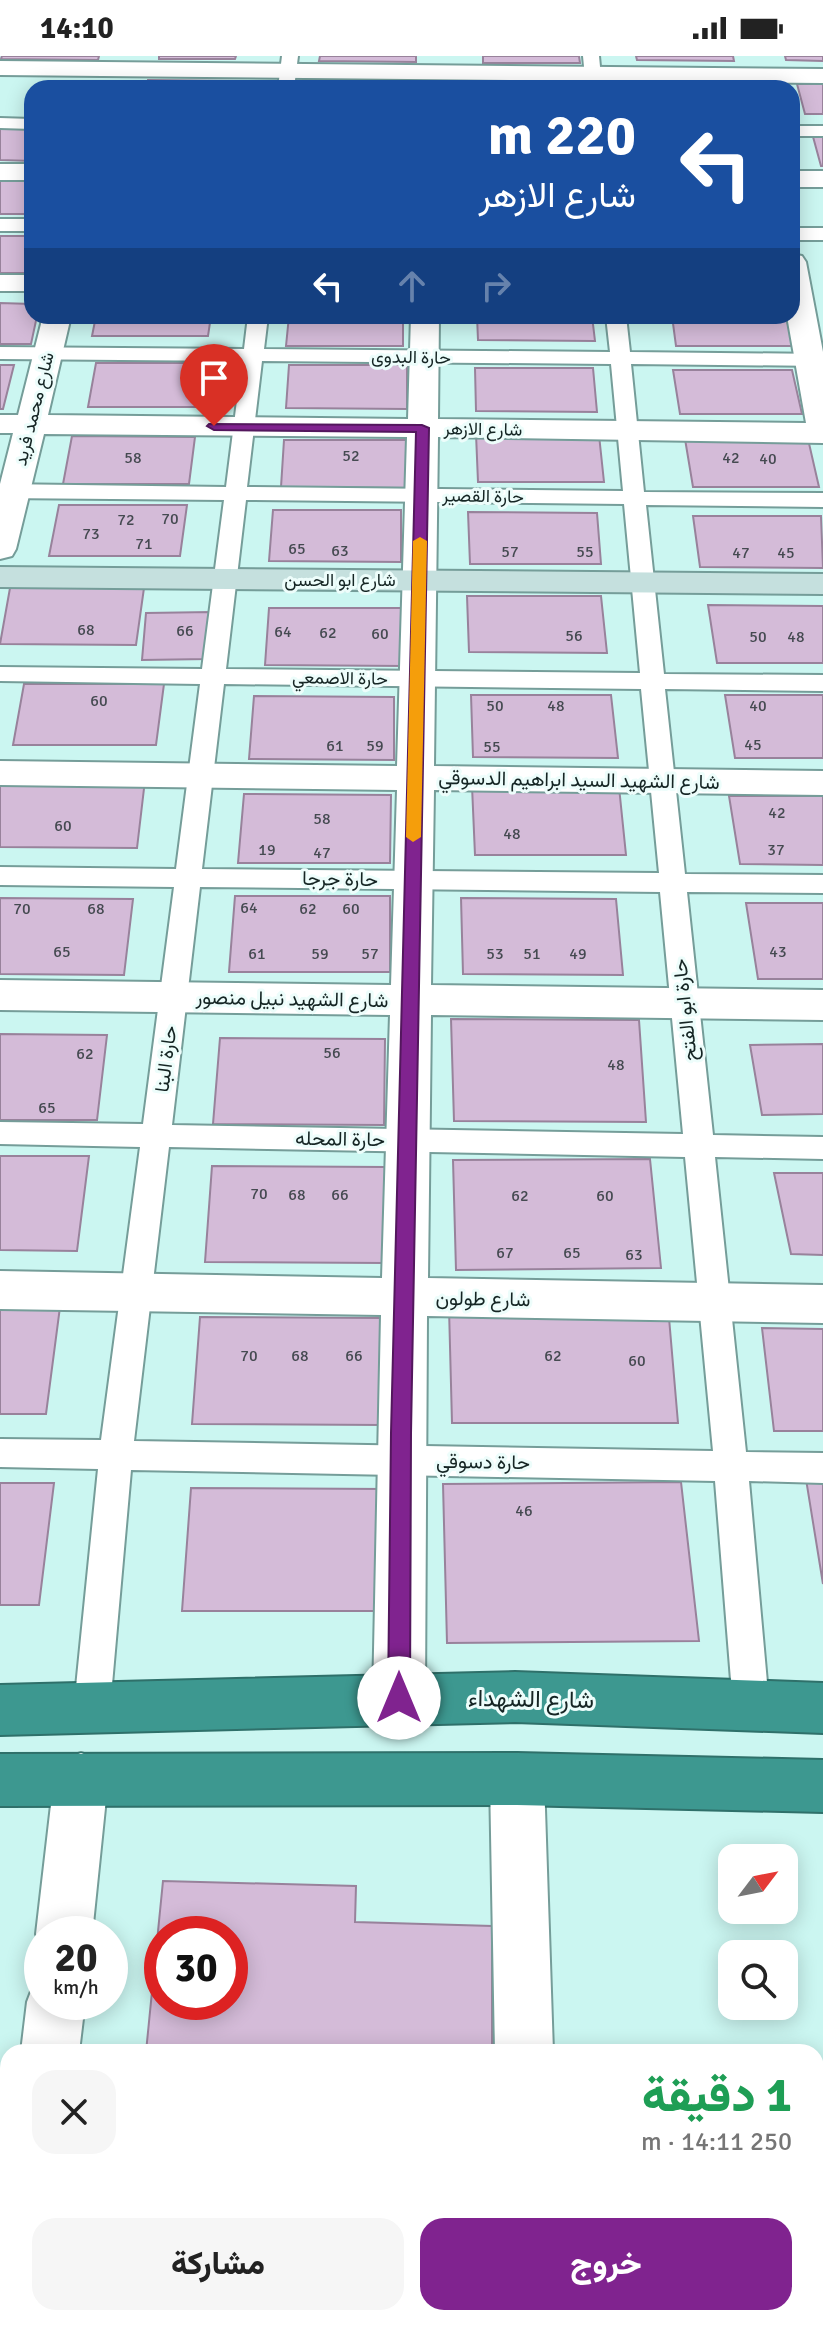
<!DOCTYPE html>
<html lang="ar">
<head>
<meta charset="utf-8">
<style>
  :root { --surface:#fff; --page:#f6f6f6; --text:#222; --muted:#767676; --accent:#80238f }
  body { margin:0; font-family:Signika,Vazirmatn,sans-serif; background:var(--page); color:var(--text); direction:rtl; height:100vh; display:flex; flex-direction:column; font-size:30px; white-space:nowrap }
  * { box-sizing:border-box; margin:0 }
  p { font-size:26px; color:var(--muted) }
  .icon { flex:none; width:44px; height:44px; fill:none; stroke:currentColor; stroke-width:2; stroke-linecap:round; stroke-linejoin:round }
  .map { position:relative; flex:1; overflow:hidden; direction:ltr }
  .side { position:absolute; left:0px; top:1988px; width:824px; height:282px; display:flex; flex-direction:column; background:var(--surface); border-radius:24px 24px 0 0; box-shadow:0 4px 20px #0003; direction:rtl }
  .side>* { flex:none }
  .hud { position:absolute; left:24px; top:24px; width:776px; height:244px; border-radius:24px; box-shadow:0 4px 20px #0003; direction:rtl; background:#1a4fa0; color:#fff; overflow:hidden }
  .needle { width:52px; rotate:58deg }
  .buttons { position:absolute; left:718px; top:1788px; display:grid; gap:16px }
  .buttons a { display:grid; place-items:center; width:80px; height:80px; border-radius:16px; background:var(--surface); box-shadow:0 4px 20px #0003; font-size:40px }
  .speed { position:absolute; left:24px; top:1860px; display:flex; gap:16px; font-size:40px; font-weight:700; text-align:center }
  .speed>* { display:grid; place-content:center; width:104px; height:104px; border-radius:50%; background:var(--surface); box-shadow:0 4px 20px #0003; line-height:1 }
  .speed small { font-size:20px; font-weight:400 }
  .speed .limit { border:12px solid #d22; background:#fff; color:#111 }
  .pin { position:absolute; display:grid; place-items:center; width:68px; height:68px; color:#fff; margin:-82px -34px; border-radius:50% 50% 50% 0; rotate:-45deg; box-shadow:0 0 8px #0007 }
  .pin .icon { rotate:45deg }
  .me { position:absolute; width:88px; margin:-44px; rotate:0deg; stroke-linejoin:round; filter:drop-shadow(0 0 6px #0008) }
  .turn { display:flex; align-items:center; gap:28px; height:168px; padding:0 32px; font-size:36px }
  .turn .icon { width:104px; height:104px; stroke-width:2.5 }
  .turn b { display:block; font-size:56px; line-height:68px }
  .lanes { display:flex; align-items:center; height:76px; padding:0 32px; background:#0003; justify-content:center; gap:40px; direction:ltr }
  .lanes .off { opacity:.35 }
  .round { display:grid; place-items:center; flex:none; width:84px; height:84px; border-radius:24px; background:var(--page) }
  .head { display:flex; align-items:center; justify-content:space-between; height:136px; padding:0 32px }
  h1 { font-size:48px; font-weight:800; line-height:60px; color:#1e9e55 }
  .primary-button { display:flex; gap:16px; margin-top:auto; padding:16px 32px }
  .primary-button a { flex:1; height:92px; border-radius:24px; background:var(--accent); color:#fff; font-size:32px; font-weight:800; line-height:92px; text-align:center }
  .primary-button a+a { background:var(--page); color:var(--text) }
  .status { display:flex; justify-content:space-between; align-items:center; height:56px; padding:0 40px; background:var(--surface); direction:ltr }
  .status svg { height:22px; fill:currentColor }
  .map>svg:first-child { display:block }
  .building { fill:#d4bbd8; stroke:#98829b; stroke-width:2; fill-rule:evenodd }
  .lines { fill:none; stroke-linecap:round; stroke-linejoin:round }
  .lane-casing { stroke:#759d99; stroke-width:4 }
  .street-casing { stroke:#759d99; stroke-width:4 }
  .secondary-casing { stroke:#759d99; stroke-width:4 }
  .highway-casing { stroke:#2f706a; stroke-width:4 }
  .lane { fill:#fff; fill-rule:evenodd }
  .street { fill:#fff; fill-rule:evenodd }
  .secondary { fill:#c5e0de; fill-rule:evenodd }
  .highway { fill:#3d9890; fill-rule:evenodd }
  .route { fill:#80238f; stroke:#53175d; stroke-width:2 }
  .slow { fill:#f59e0b }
  .labels { text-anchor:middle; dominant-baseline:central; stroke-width:6; stroke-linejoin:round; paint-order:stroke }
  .number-label { font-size:16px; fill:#454a51 }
  .far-street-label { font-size:18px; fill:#152524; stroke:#edfdfb }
  .street-label { font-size:20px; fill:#152524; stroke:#edfdfb }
  .near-street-label { font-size:24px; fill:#152524; stroke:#edfdfb }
</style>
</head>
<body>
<div class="status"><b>14:10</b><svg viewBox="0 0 49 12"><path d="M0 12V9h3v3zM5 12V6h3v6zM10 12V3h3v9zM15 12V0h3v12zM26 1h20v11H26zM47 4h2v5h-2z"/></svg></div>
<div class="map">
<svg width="823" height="2269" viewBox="0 0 823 2269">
  <rect width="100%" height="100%" fill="#cbf6f1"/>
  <path class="building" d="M2,0H99L98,4L1,3Z
    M159,0H236L235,3H159Z
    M320,0H416V6L319,5Z
    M483,0H579L580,7H483Z
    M636,0H733L734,5L637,4Z
    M785,0H823V5L786,4Z
    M461,23L559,24L560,32H462Z
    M148,24L247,25L246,32H147Z
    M797,28H823V58H805Z
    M0,72H32V105L0,104Z
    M812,77H823V110H821Z
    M0,124H32V158H0Z
    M0,180H32V217H0Z
    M0,247L32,248V260H37L31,288H0Z
    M96,260H211L208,280H92Z
    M289,260H403V290H286Z
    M477,260H592L595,285L478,284Z
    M672,260H786L793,290H676Z
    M96,307H214L209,351H88Z
    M0,309H14L3,353H0Z
    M289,309H407V353L286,352Z
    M475,312H593L597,356L476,355Z
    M673,314H792L802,358H680Z
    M476,378L599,379L604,426H478Z
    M72,380L195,381L189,428H63Z
    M685,383H808L819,431H693Z
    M284,384H407V432L281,431Z
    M59,449H187L180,500H49Z
    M273,454H401V506L269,505Z
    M468,456L597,457L601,508H470Z
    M693,460H821L823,512L700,511Z
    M10,532H144L136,589L0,588Z
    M467,540H601L607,597L469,596Z
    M708,549L823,550V607H717Z
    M269,552H404V610L265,609Z
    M211,556L208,603L142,604L146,557Z
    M24,628H164L156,689H13Z
    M471,639H611L618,702L473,701Z
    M725,639H823V702H735Z
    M254,640L394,641V704L249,703Z
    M0,723L145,724L137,792L0,791Z
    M472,730L619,731L626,799H475Z
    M244,738L391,739L390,807H238Z
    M729,740H823V809L740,808Z
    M235,840H390V916H229Z
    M0,842L133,843L124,919L0,918Z
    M461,842L616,843L623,919L463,918Z
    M746,847H823V923H758Z
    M451,963L639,964L646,1066L454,1065Z
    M0,978L107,979L97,1064H0Z
    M220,982L385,983L384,1069L213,1068Z
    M823,988V1058L762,1059L750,989Z
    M0,1100H89L77,1195L0,1194Z
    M650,1103L661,1212L456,1214L453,1104Z
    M212,1110L386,1111L385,1207L205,1206Z
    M774,1117H823V1199L791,1198Z
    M668,1250L678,1367H452L449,1252Z
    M0,1251H60L46,1358H0Z
    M200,1261L383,1262V1369L192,1368Z
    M762,1272L823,1273V1375H774Z
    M805,1417H823V1528Z
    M681,1426L699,1585L447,1587L443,1428Z
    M0,1427H54L39,1549H0Z
    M191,1432L386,1433V1555H182Z
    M163,1825L356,1830L355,1866L492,1870V1996H146ZM162,1878H230V1946H162Z
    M120,2262H399V2269H120Z"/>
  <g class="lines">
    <defs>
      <path id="lane" d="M282,0H298L294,32H278Z
        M583,0H599L602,32H586Z
        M0,62L32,63V73L0,72Z
        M792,70H823V80H792Z
        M0,163H32V175H0Z
        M792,172H823V184H792Z
        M248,260H268L264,293L610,296L606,260H626L630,296L823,298V310L631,308L644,436L823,437V451L646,449L664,618L823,619V635L665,633L685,818L823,819V837L687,836L713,1079L823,1081V1103L715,1101L746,1396L823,1397V1427L749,1425L769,1649L764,1661L751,1666L738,1661L733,1649L715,1425L131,1414L110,1651L105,1663L92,1668L79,1663L74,1651L98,1413L0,1411V1383L101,1384L140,1091L0,1088V1066L143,1068L174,831L0,829V811L176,813L200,628L0,625V611L202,613L224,444L0,442V428L226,431L242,305L0,303V291L244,293ZM262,305L611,308L623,435L247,431ZM246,444L624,448L640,617L226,613ZM224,628L641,633L659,817L202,813ZM200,831L660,836L683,1078L172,1069ZM169,1091L685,1101L713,1395L134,1385Z"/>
      <path id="street" d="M0,5L823,13V27L0,19Z
        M0,108H32V124H0Z
        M792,115H823V131H792Z
        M792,198L802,200L806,206L823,296V387L438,381L434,710L823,715V739L434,734L431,929L823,934V964L431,959L428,1222L823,1229V1267L427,1260L425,1642L418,1660L399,1667L380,1660L373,1642L381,1259L0,1253V1215L382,1222L390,959L0,954V924L391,929L397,734L0,729V705L397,710L407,381L44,378L16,493L12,500L0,503V428L13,377H0V359H18L43,260H71L48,359L408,363L411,260H439L438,363L806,367L787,260H792Z
        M0,219H32V235H0Z
        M81,1697L100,1704L108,1723L92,1878H42V1894L36,1878L54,1723L62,1704Z
        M517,1697L536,1704L544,1723L553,1996H495L490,1723L498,1704Z
        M42,1923V1946H85L79,1996H21L27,1946L35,1925Z
        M8,2235V2262H52L51,2269H0V2238Z
        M495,2262H559V2269H495Z"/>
      <path id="secondary" d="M0,511L823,518V538L0,531Z"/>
      <path id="highway" d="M515,1616L823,1627V1677L515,1666L0,1679V1629Z
        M517,1697L823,1704V1756L517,1749L0,1750V1698Z"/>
    </defs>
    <use href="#lane" class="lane-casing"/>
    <use href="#street" class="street-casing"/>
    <use href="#secondary" class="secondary-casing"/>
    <use href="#highway" class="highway-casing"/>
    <use href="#lane" class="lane"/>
    <use href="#street" class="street"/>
    <use href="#secondary" class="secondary"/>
    <use href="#highway" class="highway"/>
  </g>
  <path class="route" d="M209,368L422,369L429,372L411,1377L410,1642L407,1649L399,1652L391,1649L388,1642L391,1377L416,376L214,374L207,370Z"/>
  <path class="slow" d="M420,481L427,485L421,781L413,786L406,781L413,485Z"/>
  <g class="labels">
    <g class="number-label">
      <text x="351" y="400">52</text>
      <text x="133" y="402">58</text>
      <text x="731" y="402">42</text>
      <text x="768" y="403">40</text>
      <text x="170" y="463">70</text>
      <text x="126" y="464">72</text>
      <text x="91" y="478">73</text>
      <text x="144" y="488">71</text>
      <text x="297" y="493">65</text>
      <text x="340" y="495">63</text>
      <text x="510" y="496">57</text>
      <text x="585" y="496">55</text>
      <text x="741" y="497">47</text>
      <text x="786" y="497">45</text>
      <text x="86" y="574">68</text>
      <text x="185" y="575">66</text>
      <text x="283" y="576">64</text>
      <text x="328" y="577">62</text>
      <text x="380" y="578">60</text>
      <text x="574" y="580">56</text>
      <text x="758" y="581">50</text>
      <text x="796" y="581">48</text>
      <text x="99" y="645">60</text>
      <text x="495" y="650">50</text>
      <text x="556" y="650">48</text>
      <text x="758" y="650">40</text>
      <text x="753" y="689">45</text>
      <text x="335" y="690">61</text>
      <text x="375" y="690">59</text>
      <text x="492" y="691">55</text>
      <text x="777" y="757">42</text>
      <text x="322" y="763">58</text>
      <text x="63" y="770">60</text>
      <text x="512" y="778">48</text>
      <text x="267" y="794">19</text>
      <text x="776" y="794">37</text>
      <text x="322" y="797">47</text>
      <text x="249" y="852">64</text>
      <text x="22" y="853">70</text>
      <text x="96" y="853">68</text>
      <text x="308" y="853">62</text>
      <text x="351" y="853">60</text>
      <text x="62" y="896">65</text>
      <text x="778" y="896">43</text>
      <text x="257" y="898">61</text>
      <text x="320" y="898">59</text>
      <text x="370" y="898">57</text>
      <text x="495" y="898">53</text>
      <text x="532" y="898">51</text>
      <text x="578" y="898">49</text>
      <text x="332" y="997">56</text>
      <text x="85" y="998">62</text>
      <text x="616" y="1009">48</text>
      <text x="47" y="1052">65</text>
      <text x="259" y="1138">70</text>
      <text x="297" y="1139">68</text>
      <text x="340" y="1139">66</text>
      <text x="520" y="1140">62</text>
      <text x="605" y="1140">60</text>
      <text x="505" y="1197">67</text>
      <text x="572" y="1197">65</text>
      <text x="634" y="1199">63</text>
      <text x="249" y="1300">70</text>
      <text x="300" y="1300">68</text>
      <text x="354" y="1300">66</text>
      <text x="553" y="1300">62</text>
      <text x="637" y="1305">60</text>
      <text x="524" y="1455">46</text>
    </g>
    <g class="far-street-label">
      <text transform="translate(411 301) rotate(1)">حارة البدوى</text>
      <text transform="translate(34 353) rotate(-76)">شارع محمد فريد</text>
      <text transform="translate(483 373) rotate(1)">شارع الازهر</text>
      <text transform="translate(483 440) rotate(1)">حارة القصير</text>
      <text x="340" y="524">شارع ابو الحسن</text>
      <text transform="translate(340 622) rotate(1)">حارة الاصمعي</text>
    </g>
    <g class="street-label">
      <text transform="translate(579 724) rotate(1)">شارع الشهيد السيد ابراهيم الدسوقي</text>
      <text transform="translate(340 823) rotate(1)">حارة جرجا</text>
      <text transform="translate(292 943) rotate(1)">شارع الشهيد نبيل منصور</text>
      <text transform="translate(685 954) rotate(-96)">حارة ابو الفتح</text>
      <text transform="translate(166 1003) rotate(-83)">حارة البنا</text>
      <text transform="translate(340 1083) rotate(1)">حارة المحله</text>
      <text transform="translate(483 1243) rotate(1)">شارع طولون</text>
      <text transform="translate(483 1406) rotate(1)">حارة دسوقي</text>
    </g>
    <g class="near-street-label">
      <text transform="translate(531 1643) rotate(1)">شارع الشهداء</text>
    </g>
  </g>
</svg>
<div class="buttons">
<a><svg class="needle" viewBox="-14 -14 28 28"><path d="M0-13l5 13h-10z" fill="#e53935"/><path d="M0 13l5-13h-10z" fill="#767676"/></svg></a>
<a><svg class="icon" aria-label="search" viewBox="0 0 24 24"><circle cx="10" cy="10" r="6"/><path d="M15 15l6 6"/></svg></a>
</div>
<div class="speed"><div>20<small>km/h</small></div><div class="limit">30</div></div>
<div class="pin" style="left:214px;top:370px;background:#d93025"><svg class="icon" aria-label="arrive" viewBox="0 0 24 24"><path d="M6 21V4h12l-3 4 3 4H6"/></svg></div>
<svg class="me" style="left:399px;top:1642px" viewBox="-20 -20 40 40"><circle r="19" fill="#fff"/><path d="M0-13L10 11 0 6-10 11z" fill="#80238f"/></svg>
<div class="hud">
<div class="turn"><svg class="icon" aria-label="left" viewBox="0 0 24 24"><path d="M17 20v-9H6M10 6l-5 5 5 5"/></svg><div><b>220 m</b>شارع الازهر</div></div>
<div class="lanes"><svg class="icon" aria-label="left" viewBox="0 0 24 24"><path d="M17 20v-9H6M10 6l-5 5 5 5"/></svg><svg class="icon off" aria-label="ahead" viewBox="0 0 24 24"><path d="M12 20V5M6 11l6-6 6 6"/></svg><svg class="icon off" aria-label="right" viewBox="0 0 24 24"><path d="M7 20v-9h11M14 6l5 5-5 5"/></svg></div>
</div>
<section class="side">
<div class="head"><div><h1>1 دقيقة</h1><p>250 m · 14:11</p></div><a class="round"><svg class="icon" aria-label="close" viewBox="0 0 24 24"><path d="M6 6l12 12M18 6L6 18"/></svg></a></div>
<div class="primary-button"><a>خروج</a><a>مشاركة</a></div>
</section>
</div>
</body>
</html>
